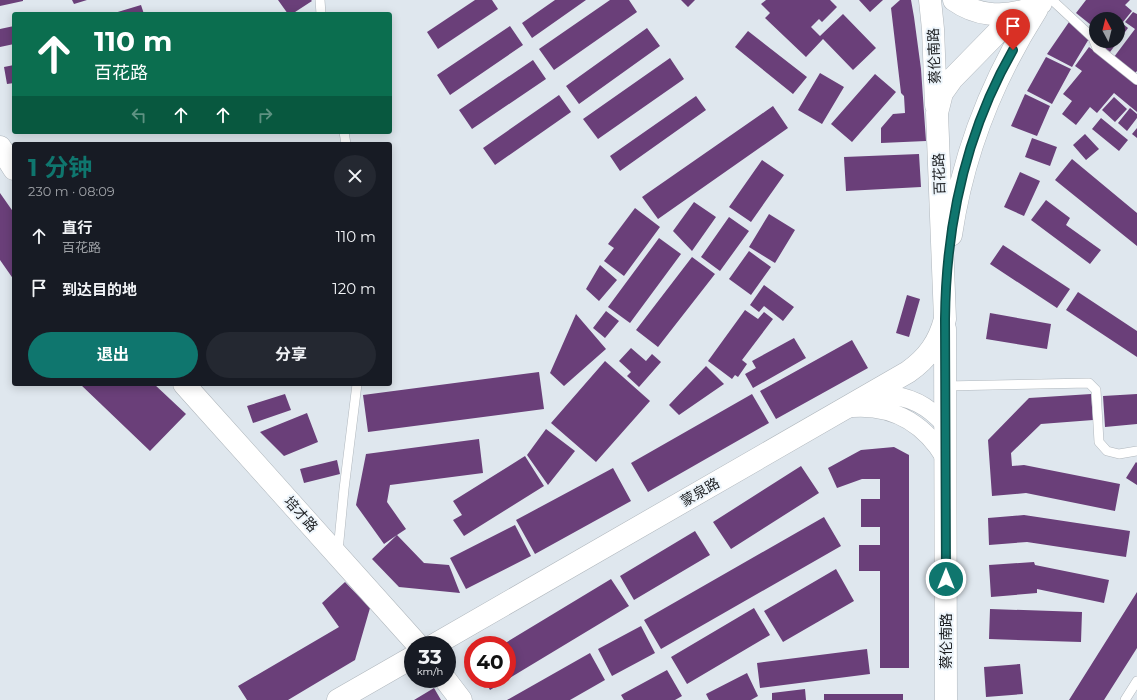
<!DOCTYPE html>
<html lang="zh">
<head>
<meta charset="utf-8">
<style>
  :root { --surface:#171b24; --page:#242831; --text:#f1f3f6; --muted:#9ea1a6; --accent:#0f766e }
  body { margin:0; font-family:Montserrat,"Noto Sans SC",sans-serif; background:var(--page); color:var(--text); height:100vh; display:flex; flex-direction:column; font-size:15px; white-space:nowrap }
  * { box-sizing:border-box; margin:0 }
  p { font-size:13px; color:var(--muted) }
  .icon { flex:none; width:22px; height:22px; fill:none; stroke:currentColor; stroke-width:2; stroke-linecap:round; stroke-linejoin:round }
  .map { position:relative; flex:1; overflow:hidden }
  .sheet { position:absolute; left:12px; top:142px; width:380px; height:244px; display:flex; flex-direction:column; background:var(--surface); border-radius:4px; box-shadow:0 2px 10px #0003 }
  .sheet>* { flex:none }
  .banner { position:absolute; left:12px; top:12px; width:380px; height:122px; border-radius:4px; box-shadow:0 2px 10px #0003; background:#0b6e4f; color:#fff; overflow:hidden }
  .needle { width:26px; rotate:353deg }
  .fabs { position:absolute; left:1089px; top:12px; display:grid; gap:8px }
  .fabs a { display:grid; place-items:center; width:36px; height:36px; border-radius:50%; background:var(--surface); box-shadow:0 2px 10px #0003; font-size:20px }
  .speed { position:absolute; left:404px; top:636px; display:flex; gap:8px; font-size:20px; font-weight:700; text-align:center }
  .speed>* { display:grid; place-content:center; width:52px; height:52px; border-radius:50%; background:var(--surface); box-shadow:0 2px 10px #0003; line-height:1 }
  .speed small { font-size:10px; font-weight:400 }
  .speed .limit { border:6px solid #d22; background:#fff; color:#111 }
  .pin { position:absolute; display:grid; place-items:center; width:34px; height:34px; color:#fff; margin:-41px -17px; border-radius:50% 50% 50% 0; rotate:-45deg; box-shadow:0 0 4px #0007 }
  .pin .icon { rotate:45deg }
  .me { position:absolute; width:44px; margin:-22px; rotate:0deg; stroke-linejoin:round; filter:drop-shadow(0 0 3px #0008) }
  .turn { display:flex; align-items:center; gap:14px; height:84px; padding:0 16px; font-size:18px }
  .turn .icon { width:52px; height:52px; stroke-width:2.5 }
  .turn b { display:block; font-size:28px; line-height:34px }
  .lanes { display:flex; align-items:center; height:38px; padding:0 16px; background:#0003; justify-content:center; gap:20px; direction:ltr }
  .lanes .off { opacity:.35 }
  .round { display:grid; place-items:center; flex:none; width:42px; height:42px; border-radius:21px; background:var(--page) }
  .summary { display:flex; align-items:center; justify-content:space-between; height:68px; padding:0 16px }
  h1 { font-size:24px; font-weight:700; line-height:30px; color:var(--accent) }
  .button { display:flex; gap:8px; margin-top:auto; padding:8px 16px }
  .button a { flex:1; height:46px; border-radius:24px; background:var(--accent); color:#fff; font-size:16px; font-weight:700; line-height:46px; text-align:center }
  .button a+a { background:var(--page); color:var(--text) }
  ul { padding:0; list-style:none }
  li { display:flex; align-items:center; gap:12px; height:52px; padding:0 16px }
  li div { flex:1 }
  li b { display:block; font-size:15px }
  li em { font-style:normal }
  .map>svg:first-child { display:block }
  .building { fill:#6a3f79 }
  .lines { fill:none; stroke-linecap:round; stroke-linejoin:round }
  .lane-casing { stroke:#b0b7bd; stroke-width:10 }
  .street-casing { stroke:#b0b7bd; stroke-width:19 }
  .secondary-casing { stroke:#b0b7bd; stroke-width:23 }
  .lane { stroke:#fff; stroke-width:9 }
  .street { stroke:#fff; stroke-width:18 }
  .secondary { stroke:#fff; stroke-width:22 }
  .route-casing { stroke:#0a4d48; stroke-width:10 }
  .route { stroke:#0f766e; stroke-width:7 }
  .labels { text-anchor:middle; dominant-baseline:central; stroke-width:4; stroke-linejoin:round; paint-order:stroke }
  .street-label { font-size:14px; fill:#1b1d20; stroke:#edf5fb }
</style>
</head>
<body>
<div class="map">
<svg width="1137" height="700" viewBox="0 0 1137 700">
  <rect width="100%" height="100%" fill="#dfe7ee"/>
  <path class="building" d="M0,0H23V1L0,6Z
    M72,0H87L74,4Z
    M278,0H311L312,1L292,14H288Z
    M475,0H492L498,9L438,49L427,32Z
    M555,0H586L532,38L522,23Z
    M610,0H629L637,12L554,70L539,49Z
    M681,0H695L688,7Z
    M766,0H830L837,7L822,22L819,19L811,27L820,36L843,14L876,48L853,70L823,39L806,57L765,18L770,13L761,4Z
    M859,0H883L870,12Z
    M900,0H911L914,17L921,69L926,141L881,143V128L893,114L905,113L904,96L901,93L891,8Z
    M1086,0H1130L1125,5L1132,11L1123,22L1113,14L1108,19H1096V29L1076,13Z
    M141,5L144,14H111Z
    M1133,12L1137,14V71L1135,73L1114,57L1135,29L1125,22Z
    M1118,20L1128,28L1110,52L1098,42L1118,41Z
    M1069,22L1090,37L1072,67L1047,54Z
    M14,26V44L0,47V29Z
    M510,26L523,45L450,95L437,75Z
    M647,28L660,46L579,104L566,86Z
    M748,31L807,77L793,94L735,47Z
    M1089,47L1137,85V112L1114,93L1097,113L1090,107L1076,125L1062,114L1072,101L1063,94L1082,71L1075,66Z
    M1046,57L1071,69L1052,104L1027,91Z
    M670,58L684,79L598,139L583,119Z
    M533,60L546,79L472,129L459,110Z
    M14,65V83L7,84L4,67Z
    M820,73L844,87L822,124L798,110Z
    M875,74L896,92L852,142L831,124Z
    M1025,94L1050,106L1037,136L1011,126Z
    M559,95L571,112L495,165L483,148Z
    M696,96L706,110L620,171L610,156Z
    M1114,97L1127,109L1115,122L1102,110Z
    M773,106L788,128L658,219L642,197Z
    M1130,108L1137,114V118L1127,131L1118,123Z
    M1101,118L1128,140L1119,151L1092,129Z
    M1137,128V138L1132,134Z
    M1085,134L1099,149L1086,160L1073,145Z
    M1032,138L1057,147L1050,166L1025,157Z
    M919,154L921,187L846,191L844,157Z
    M1072,159L1137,213V246L1055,180Z
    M762,160L784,175L751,222L729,207Z
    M1020,172L1040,181L1024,216L1004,207Z
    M0,193L14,213V280L0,260Z
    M1046,200L1070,218L1066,225L1101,250L1090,264L1031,220Z
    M694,202L716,217L692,251L673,231Z
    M635,208L660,227L624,276L604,261L614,248L608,244Z
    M769,214L795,230L775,263L749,247Z
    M729,217L749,231L720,271L701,257Z
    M659,238L681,254L630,323L608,307Z
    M1003,245L1070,289L1057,308L990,264Z
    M749,251L771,267L751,295L729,279Z
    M692,257L715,274L658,347L636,330Z
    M600,265L617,280L599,301L586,289Z
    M764,285L794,307L783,321L764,306L759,312L750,305Z
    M1078,292L1137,331V357L1066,310Z
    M907,295L920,299L909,337L896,333Z
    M745,310L758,319L764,312L773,319L742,360L747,364L738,377L735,375L732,379L708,361Z
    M606,311L619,321L605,338L593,328Z
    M990,313L1051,324L1047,349L986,339Z
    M576,314L606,349L564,386L550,373Z
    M794,338L806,358L753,388L745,374L756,368L752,361Z
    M852,340L868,368L776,419L760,391Z
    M631,348L646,361L652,354L661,362L639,387L627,376L631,372L619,361Z
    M605,361L650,401L596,462L551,423Z
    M706,366L724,384L679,415L669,405Z
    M539,372L544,409L368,432L363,395Z
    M80,384H154L186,414L150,451Z
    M285,394L291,410L253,423L247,406Z
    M752,394L769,423L648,492L631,463Z
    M1091,394L1093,420L1041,424L1011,453L1012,466L1024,465L1120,484L1115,511L1026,493L992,496L988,440L1029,398Z
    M1137,394V424L1105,427L1103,396Z
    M307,413L318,442L284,456L260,432Z
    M546,429L575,451L548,485L527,455Z
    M479,439L483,473L390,485L387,502L406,529L397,535L424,563L449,565L460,593L399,587L372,559L397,535L384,544L356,505L366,454Z
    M894,447L909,455V668H880V571H859V545H880V527H861V499H880V479H862L837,488L828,468L861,450Z
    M525,456L544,486L464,536L453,520L462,515L453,501Z
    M337,460L340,474L304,483L300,469Z
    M1136,462L1137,463V485L1126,478Z
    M801,466L819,493L731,549L713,522Z
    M613,468L631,501L535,554L516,520Z
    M1024,515L1130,531L1126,557L1027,542L989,545L988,518Z
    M824,517L841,546L661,649L644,620Z
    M515,525L531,556L466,589L450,558Z
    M695,531L710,555L634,600L620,576Z
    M1034,562L1035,565L1109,580L1104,603L1037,589V593L991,597L989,565Z
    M836,569L854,601L783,642L764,611Z
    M611,579L629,606L490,690L484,679H507V645H502Z
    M345,582L370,608L355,660L288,700H247L238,686L339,627L322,603Z
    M1137,592V648L1104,700H1069Z
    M754,608L770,635L687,684L671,657Z
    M990,609L1082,612L1081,642L989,639Z
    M641,626L655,653L612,676L598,649Z
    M867,649L870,674L760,688L757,663Z
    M590,653L605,680L570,700H507Z
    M1020,664L1023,694L986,697L984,667Z
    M667,670L682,696L675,700H624L621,695Z
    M747,673L758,696L751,700H709L706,694Z
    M434,688L441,700H414Z
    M805,689L806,700H772V693Z
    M824,694H903V700H824Z"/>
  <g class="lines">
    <defs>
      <path id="lane" d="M320,0L321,14
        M1052,0L1093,38L1097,48L1137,80
        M344,132L346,144
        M945,386L1089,383L1096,390L1099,442L1107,451L1119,454L1137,451
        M338,551L344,489L357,384
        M1125,700L1137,681"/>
      <path id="street" d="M866,397C897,391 924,400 945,425
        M844,409C888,403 922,420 945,458"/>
      <path id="secondary" d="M930,0L933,29L936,105
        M954,0C975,15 1001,18 1026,10
        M0,147L14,169
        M951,235C963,153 993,78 1037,9
        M945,329L946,700
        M184,384L418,645
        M434,645L908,372C928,358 939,342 945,319L937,113L942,93L952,79L998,32L1041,3
        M445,679L461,700
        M338,700L413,657"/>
    </defs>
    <use href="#lane" class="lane-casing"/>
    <use href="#street" class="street-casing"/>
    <use href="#secondary" class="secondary-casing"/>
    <use href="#lane" class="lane"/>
    <use href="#street" class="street"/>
    <use href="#secondary" class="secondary"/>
  </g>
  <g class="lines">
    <defs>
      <path id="route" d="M946,579L945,319C946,225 966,132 1013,50"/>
    </defs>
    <use href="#route" class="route-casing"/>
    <use href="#route" class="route"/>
  </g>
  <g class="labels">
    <g class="street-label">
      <text transform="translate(934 56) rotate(-92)">蔡伦南路</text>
      <text transform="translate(939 174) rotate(-92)">百花路</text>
      <text transform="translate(700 492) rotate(-30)">蒙泉路</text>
      <text transform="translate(301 514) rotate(48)">培才路</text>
      <text transform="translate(946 641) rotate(-90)">蔡伦南路</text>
    </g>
  </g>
</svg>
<div class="fabs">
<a><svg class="needle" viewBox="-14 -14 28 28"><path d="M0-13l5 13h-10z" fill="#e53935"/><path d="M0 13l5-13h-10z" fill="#9ea1a6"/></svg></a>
</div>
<div class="speed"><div>33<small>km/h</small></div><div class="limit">40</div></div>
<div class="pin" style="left:1013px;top:50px;background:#d93025"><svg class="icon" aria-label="arrive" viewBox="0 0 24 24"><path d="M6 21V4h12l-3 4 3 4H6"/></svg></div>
<svg class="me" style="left:946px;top:579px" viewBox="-20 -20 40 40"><circle r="17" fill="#0f766e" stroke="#fff" stroke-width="3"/><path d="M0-11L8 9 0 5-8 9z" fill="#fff"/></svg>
<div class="banner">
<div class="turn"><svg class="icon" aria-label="ahead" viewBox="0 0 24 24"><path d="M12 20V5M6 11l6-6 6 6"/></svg><div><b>110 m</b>百花路</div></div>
<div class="lanes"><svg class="icon off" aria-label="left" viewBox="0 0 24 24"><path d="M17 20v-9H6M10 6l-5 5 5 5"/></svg><svg class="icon" aria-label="ahead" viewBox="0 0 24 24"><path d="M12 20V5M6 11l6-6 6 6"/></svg><svg class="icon" aria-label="ahead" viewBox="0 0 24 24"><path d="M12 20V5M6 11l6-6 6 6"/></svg><svg class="icon off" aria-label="right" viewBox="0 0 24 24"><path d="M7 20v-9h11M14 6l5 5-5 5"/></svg></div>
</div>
<section class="sheet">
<div class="summary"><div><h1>1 分钟</h1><p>230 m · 08:09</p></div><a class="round"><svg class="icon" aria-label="close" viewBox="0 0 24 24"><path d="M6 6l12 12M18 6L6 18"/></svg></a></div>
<ul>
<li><svg class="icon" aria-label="ahead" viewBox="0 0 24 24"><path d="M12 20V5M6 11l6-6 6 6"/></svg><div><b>直行</b><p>百花路</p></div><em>110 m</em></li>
<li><svg class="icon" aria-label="arrive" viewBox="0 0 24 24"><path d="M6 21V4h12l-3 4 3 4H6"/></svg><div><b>到达目的地</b></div><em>120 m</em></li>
</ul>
<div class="button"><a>退出</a><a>分享</a></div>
</section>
</div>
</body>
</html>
